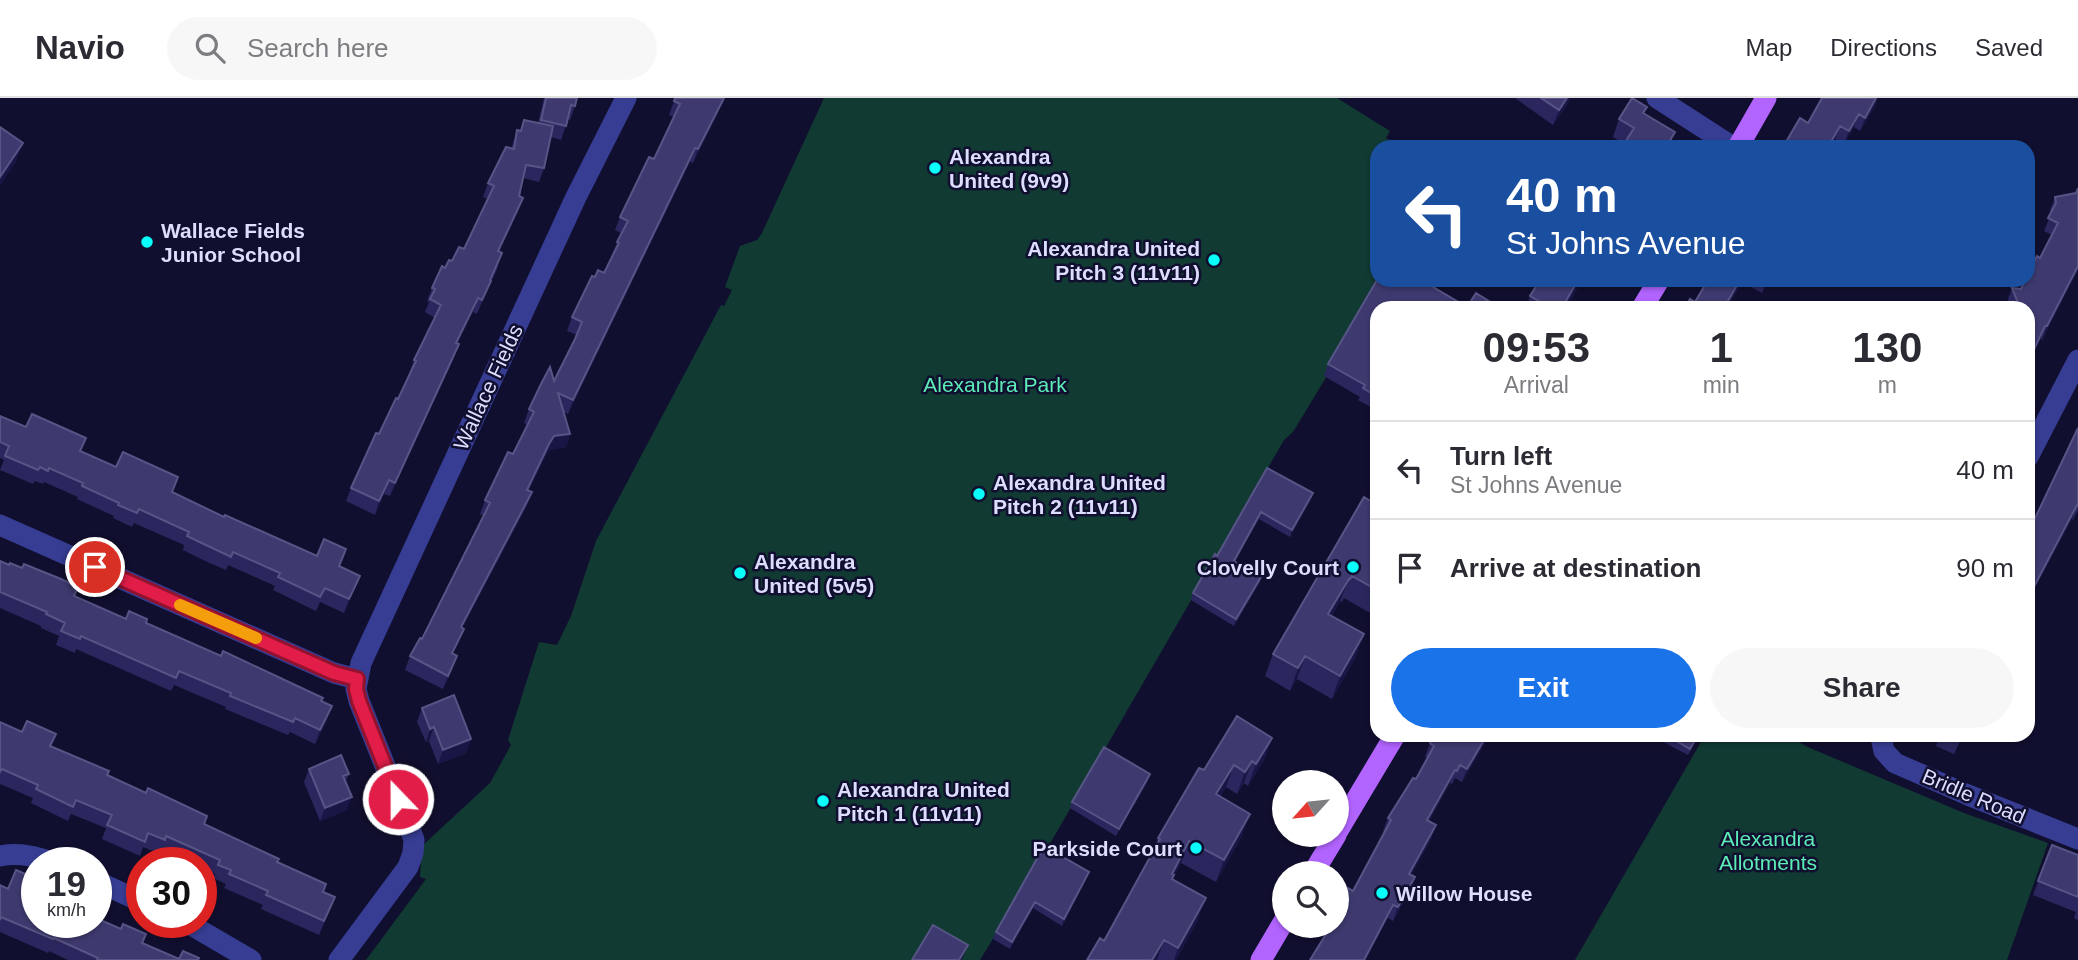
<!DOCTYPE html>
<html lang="en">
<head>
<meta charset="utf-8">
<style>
  :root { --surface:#fff; --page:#f7f7f7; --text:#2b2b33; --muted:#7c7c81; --line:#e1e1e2; --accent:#1a73e8 }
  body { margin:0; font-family:Helvetica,sans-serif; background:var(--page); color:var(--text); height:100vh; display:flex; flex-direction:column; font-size:26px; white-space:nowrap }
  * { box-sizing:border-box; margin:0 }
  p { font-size:23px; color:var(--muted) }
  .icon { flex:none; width:38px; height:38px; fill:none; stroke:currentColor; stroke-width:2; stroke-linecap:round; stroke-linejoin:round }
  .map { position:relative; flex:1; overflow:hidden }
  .side { position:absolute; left:1370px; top:203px; width:665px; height:441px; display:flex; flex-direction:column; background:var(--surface); border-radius:21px; box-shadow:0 2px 5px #0004 }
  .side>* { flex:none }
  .guide { position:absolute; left:1370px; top:42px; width:665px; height:147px; border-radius:21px; box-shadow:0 2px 5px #0004; background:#1a4fa0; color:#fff; overflow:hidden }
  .needle { width:46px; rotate:243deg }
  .buttons { position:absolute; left:1272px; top:672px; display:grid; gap:14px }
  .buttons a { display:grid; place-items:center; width:77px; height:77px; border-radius:50%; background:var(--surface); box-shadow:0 2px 5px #0004; font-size:35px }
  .speed { position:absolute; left:21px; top:749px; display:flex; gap:14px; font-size:35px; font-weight:700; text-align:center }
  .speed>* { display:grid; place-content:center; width:91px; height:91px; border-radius:50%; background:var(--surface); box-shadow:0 2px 5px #0004; line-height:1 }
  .speed small { font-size:18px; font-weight:400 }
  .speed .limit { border:10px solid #d22; background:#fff; color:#111 }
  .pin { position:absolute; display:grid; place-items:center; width:60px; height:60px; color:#fff; margin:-30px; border:4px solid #fff; border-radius:50%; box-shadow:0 2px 7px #0007 }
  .me { position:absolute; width:77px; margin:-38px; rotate:338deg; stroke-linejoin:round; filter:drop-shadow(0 0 5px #0008) }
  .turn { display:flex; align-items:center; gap:24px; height:147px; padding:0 21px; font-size:32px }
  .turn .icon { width:91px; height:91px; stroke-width:2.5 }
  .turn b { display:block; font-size:49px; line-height:60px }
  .eta { display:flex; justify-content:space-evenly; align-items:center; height:119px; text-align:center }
  .eta b { font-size:42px; font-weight:700; line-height:49px }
  .button { display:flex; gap:14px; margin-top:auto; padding:14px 21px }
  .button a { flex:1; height:80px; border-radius:42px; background:var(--accent); color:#fff; font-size:28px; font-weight:700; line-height:80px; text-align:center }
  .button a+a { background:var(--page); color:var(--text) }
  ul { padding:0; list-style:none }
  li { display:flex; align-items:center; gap:21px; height:98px; padding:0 21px; border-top:2px solid var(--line) }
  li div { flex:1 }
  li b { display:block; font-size:26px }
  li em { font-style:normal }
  header { display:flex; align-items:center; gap:42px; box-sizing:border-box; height:98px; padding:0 35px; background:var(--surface); border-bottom:2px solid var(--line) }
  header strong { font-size:33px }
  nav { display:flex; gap:38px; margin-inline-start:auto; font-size:24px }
  .search { width:490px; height:63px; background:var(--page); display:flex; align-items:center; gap:18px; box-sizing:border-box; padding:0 24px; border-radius:38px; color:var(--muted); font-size:26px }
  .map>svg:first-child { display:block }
  .green { fill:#113a33 }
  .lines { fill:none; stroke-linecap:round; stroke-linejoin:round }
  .minor { stroke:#363d93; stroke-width:21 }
  .major { stroke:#b264ff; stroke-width:21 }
  .wall { fill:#2b275e }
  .shaded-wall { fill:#191544 }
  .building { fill:#3e3a6f; stroke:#575486; stroke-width:2 }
  .route-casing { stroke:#92132f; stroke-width:18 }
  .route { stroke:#e11d48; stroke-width:12 }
  .slow { stroke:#f59e0b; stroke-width:12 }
  .poi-dot { fill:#09fffa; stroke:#110f2f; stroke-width:2.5 }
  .labels { text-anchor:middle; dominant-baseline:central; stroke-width:5; stroke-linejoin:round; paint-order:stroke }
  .poi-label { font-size:21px; font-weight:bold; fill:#ddf; stroke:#110f2f; text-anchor:start }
  .park-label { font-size:21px; fill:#5cedb7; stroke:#110f2f }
  .street-label { font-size:21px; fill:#ddf; stroke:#110f2f }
</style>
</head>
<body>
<header>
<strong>Navio</strong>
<div class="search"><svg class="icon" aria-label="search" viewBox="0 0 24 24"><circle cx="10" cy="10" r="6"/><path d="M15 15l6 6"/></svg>Search here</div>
<nav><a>Map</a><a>Directions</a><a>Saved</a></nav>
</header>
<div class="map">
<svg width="2078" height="862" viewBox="0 0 2078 862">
  <rect width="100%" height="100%" fill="#110f2f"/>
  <path class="green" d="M824,0H1337L1390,33L1386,40L1401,48L1403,44L1408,49H1377V182H1385L1293,334L1284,342L1026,787L980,862H366L426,781L420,779L422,748L490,685L511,647L508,642L539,544L557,547L571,518L596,443L721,207L724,208L732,192L725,189L740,148L757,142L762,135Z
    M1705,637H1785L1810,650L1964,715L2048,745L2007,862H1575Z"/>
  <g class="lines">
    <path class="minor" d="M1657,0L1733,49
      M2028,359L2078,262
      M0,427L334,575L357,581
      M1885,637L1882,644L1884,653L1895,665L1968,697L2078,741
      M0,758C20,754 37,759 56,765
      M96,783L142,804
      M186,824L251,862
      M339,862L408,769L413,755L414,742L408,725L359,603L356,591L361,565L576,99L626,0"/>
    <path class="major" d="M1738,49L1766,0
      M1642,210L1659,182
      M1337,734L1395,637
      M1313,775L1336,737
      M1261,862L1284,823"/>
  </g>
  <path class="wall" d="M544,0H577L575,8L570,22L568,21L561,42L551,39L544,70L539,84L523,80L518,113L499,154L498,169L486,196L477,216L473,214L457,245L454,260L390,398L384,396L375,417L346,403L351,390L398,301L410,276H409L414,262L435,220L425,214L429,204L427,203L432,190L445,170L464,151L488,101L483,99L488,85L511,51L517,32L520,33L524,22L538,25Z
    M675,0H725L693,65L690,64L568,316L564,314L570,336L566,349L549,352L545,359L528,393L527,408L462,530L464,531L453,556L457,558L452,572L443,591L405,572L410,558L422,541L484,418L480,416L485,402L513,356L527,327L524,325L529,311L554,283L577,237L567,233L572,219L595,179L604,175L621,135L615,132L620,119L654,61L674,19L669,17Z
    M1515,0H1570L1567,7L1553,27Z
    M1822,0H1877L1874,10L1860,33L1854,29L1844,46L1835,41Z
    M1644,16L1624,46L1613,39L1619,21Z
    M2078,90V172L2042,242L2041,241L2028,210H2010L2007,204L2012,190L2021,191L2040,160L2052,137L2044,133L2051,116L2050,112L2055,99L2076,95Z
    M1377,182H1421L1467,209L1476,195L1500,210H1377V305L1374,311L1358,302L1360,299L1324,278L1328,266Z
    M1540,182H1582L1566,210H1526L1530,198Z
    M1708,182H1769L1762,195L1742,184L1727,210H1685L1695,204Z
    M0,318L173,394L224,419L360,478L344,515L320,504L316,513L273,492L275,488L228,467L226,472L203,462L183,452L184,447L134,425L132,429L113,420L114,418L77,401L78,399L44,384L43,386L35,383L33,386L0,372L4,362L0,360Z
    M2078,330V412L2073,422L2072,421Z
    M1267,370L1313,395L1310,402L1290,439L1259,421L1235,463L1261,479L1259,486L1234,528L1191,502L1193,495L1217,458Z
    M1377,407V519L1344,500L1342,504L1340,503L1332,518L1356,559L1332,601L1297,581L1290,593L1265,578L1273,556Z
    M0,463L9,467L78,489L74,498L126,521L146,525L321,603L327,622L315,646L290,634L288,637L225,611L226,609L174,587L171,593L76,551L75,555L56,547L59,538L41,530V528L0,510Z
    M422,610L471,641L466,655L438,666L429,643L426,644L417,624Z
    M0,624L22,634L56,636L51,648L278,764L323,794L335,799L319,837L261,811L263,807L224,790L226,786L213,780L215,776L201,770V765H190L162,752L160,756L143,749L140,758L102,741L106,730L71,716L68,723L31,705L33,700L0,686Z
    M1435,637H1490L1462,684L1455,680L1452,686L1450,685L1429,723L1436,727L1431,741L1411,777L1415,779L1410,792L1393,823L1388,820L1330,829L1329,828H1337L1353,793L1385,734L1383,733L1388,720L1416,681L1427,660L1425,659L1430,645Z
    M1650,637H1699L1688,657Z
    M1940,637H1963L1954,656L1936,648Z
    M1272,640L1264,662L1248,688L1244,685L1237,696L1226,689L1220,699L1242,738L1216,784L1181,765L1172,782L1198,822L1176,862H1087L1104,843L1154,752L1158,740L1204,672Z
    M309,671L349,676L346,683L347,712L320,723L304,684Z
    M1148,683L1116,738L1070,710L1072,704Z
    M2052,747L2078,757V822L2074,820L2076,814L2033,797Z
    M1044,748L1089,774L1086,781L1062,828L1033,810L1010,851L993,841L996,834Z
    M0,787L8,791L37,824L143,845L179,861L198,862H68L49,853L48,855L0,834Z"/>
  <path class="shaded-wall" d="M724,0H725L693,65L698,51Z
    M1567,0H1570L1567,7L1553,27L1559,12Z
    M1876,0L1874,10L1860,33L1865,20Z
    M1859,16L1854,29L1844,46L1849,33Z
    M1840,28L1835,41L1831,49H1828Z
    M1675,34L1669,49H1666Z
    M23,45L16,64L0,88V79Z
    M695,50L690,64L568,316L573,302Z
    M523,100L518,113L493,167L498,153Z
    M502,155L487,191L491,183L486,196L477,216L490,182Z
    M2078,168V172L2042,242L2047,228Z
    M1578,182H1582L1566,210H1562Z
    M1740,182H1743L1727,210H1724Z
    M1766,182H1769L1762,195Z
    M478,200L473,214L451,258L456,245Z
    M2045,228L2041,241L2028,267V264Z
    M459,246L454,260L390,398L395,385Z
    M570,336L566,349L549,352L522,406L527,392L554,338Z
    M389,382L384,396L375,417L379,403Z
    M532,394L527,408L456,543L461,529Z
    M1313,395L1310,402L1290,439L1292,432Z
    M2077,407L2072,421L2028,504V500Z
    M1261,414L1259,421L1231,469L1234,463Z
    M360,478L355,491L344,515L349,501Z
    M1261,479L1259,486L1234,528L1236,521Z
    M1349,481L1340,503L1320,539L1328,516Z
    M464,531L459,544L447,569L452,555Z
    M1364,536L1356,559L1332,601L1340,578Z
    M457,558L452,572L443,591L448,578Z
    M1305,558L1297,581L1290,593L1298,570Z
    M332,608L327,622L315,646L320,632Z
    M434,629L429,643L426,644L430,631Z
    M1487,637H1490L1462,684L1467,671Z
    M1272,640L1264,662L1248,688L1256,666Z
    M471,641L466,655L438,666L443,652Z
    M1252,663L1244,685L1237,696L1245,674Z
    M1234,667L1226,689L1208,718L1216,696Z
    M1455,672L1450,685L1422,735L1427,722Z
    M1150,676L1148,683L1116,738L1119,731Z
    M352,699L347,712L320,723L325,710Z
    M1250,716L1242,738L1216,784L1224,762Z
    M1436,727L1431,741L1404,789L1409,776Z
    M1189,743L1181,765L1172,782V776Z
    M1089,774L1086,781L1062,828L1064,821Z
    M1415,779L1410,792L1393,823L1398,809Z
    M1206,800L1198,822L1176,862H1174L1178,850Z
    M1035,804L1033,810L1010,851L1012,844Z
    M1393,807L1388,820L1366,862H1364Z
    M1164,842L1157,862H1152Z
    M968,847L962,862H959Z"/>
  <path class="building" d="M546,0H577L575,8L571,7L566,28L541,22Z
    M675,0H724L698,51L695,50L573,302L558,295L570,336L554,338L549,346L527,392L532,394L461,529L464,531L452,555L457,558L448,578L410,558L420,540L422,541L490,405L485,402L508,354L513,356L534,314L529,311L540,288L550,269L554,283L575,241L582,224L572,219L592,178L595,179L598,172L604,175L619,145L617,144L628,123L620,119L649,59L654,61L680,6L674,3Z
    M1541,0H1567L1559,12Z
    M1632,0L1647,9L1643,15L1675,34L1666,49H1622L1634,30L1619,21Z
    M1822,0H1876L1865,20L1859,16L1849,33L1840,28L1828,49H1783L1800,20L1808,25Z
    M524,22L553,28L544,70L526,67L519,98L523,100L498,153L502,155L490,182L491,183L482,202L478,200L456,245L459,246L395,385L389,382L379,403L351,390L376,335L379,336L396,300L398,301L416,263L414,262L441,207L430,201L435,191L432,190L442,168L445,170L449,162L452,163L459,149L464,151L494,88L488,85L506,49L514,51L517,32L521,33Z
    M0,29L23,45L0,79Z
    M2078,90V168L2047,228H2045L2028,264V210H2020L2012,190L2021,191L2025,182H2028V176L2037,158L2040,160L2058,125L2048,120L2056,105L2055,99L2076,95Z
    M1377,182H1421L1467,209L1476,195L1500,210H1377V299L1363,290L1365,287L1328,266Z
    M1540,182H1578L1562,210H1551L1530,198Z
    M1708,182H1740L1724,210H1685L1690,201L1695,204Z
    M32,316L86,340L80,353L116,369L123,354L178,379L172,394L224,419L225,417L317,458L324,441L346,451L339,468L360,478L349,501L325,490L320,499L278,479L280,475L233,454L231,459L208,448L187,438L189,434L139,411L137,415L118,407L119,405L82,388L83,385L49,370L48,373L40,369L38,372L5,358L9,348L0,344V318L26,329Z
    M2078,330V408L2077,407L2028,500V435Z
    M1267,370L1313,395L1292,432L1261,414L1234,463L1261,479L1236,521L1193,495L1215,456L1217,458Z
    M1364,399L1377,407V492L1352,478L1350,481H1349L1328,516L1364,536L1340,578L1305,558L1298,570L1273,556Z
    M0,463L9,467L10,465L22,470L24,466L61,481L78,489L74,498L126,521L129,513L147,521L146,525L221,558L223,553L323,600L321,603L332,608L320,632L295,620L293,624L230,598L231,595L179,573L176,580L81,538L80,541L61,533L65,525L46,516L47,514L0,494Z
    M454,597L471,641L443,652L434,629L430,631L422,610Z
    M1237,618L1272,640L1256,666L1252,663L1245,674L1234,667L1216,696L1250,716L1224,762L1189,743L1172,776L1174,777L1172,781L1206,800L1178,850L1164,842L1152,862H1087L1100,840L1104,843L1160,741L1158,740L1199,670L1204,672Z
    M27,623L56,636L50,648L109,673L107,677L146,695L148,690L207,718L204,726L279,761L277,764L326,786L323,794L335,799L324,823L266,797L268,793L229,776L231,772L218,767L220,762L166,738L165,742L148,735L145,744L107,727L112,717L76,702L73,709L36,691L38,687L2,671L0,674V624L22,634Z
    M1435,637H1487L1467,671L1460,667L1457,673L1455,672L1427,722L1436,727L1409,776L1415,779L1398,809L1393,807L1364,862H1310L1331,828H1337V809L1348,790L1353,793L1391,722L1388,720L1413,680L1416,681L1434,648L1430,645Z
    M1666,637H1698L1690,651Z
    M1947,637H1962L1959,642Z
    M1104,649L1150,676L1119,731L1072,704Z
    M341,657L349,676L343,678L352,699L325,710L309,671Z
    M2052,747L2078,757V799L2038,783Z
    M1044,748L1089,774L1064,821L1035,804L1012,844L996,834Z
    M16,772L37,781V824H96V820L121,831L123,826L146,836L142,845L179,861L183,853L199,860L198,862H97L98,860L54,840L53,841L1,819L0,822V787L8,791Z
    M933,827L968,847L959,862H912Z"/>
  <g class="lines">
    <defs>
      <path id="route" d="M95,469L334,575L357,581L356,591L359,603L398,701"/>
    </defs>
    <use href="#route" class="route-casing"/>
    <use href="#route" class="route"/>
    <path class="slow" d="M180,507L256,540"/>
  </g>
  <g class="poi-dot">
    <circle cx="935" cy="70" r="7"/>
    <circle cx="147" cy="144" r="7"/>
    <circle cx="1214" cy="162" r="7"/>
    <circle cx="979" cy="396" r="7"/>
    <circle cx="1353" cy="469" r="7"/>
    <circle cx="740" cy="475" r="7"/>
    <circle cx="823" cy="703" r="7"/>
    <circle cx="1196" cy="750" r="7"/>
    <circle cx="1382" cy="795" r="7"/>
  </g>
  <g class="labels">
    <g class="poi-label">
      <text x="949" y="58">Alexandra<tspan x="949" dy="24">United (9v9)</tspan></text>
      <text x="161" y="132">Wallace Fields<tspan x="161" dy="24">Junior School</tspan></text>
      <text x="1200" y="150" text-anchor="end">Alexandra United<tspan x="1200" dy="24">Pitch 3 (11v11)</tspan></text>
      <text x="993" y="384">Alexandra United<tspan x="993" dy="24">Pitch 2 (11v11)</tspan></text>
      <text x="754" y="463">Alexandra<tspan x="754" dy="24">United (5v5)</tspan></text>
      <text x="1339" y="469" text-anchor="end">Clovelly Court</text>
      <text x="837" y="691">Alexandra United<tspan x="837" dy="24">Pitch 1 (11v11)</tspan></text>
      <text x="1182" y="750" text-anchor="end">Parkside Court</text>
      <text x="1396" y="795">Willow House</text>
    </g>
    <g class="park-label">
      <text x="995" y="286">Alexandra Park</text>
      <text x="1768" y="740">Alexandra<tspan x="1768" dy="24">Allotments</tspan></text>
    </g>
    <g class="street-label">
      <text transform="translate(488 289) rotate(-65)">Wallace Fields</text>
      <text transform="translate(1974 698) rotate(23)">Bridle Road</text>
    </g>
  </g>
</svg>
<div class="buttons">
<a><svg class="needle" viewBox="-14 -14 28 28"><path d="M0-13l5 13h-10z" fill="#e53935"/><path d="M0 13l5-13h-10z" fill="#7c7c81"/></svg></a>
<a><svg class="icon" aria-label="search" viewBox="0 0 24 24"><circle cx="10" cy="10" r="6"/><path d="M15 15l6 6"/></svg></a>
</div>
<div class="speed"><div>19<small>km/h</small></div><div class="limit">30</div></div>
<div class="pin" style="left:95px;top:469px;background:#d93025"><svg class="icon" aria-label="arrive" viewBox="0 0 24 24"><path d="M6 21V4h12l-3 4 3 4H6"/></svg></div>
<svg class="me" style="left:398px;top:701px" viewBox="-20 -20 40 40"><circle r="17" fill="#e11d48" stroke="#fff" stroke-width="3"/><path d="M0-11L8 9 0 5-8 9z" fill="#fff"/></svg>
<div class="guide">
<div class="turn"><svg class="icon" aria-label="left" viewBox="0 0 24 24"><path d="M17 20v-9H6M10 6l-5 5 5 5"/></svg><div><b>40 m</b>St Johns Avenue</div></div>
</div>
<section class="side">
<div class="eta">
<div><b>09:53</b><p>Arrival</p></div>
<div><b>1</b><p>min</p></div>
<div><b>130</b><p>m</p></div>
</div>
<ul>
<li><svg class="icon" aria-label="left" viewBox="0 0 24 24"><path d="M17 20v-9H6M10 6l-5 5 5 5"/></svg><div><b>Turn left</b><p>St Johns Avenue</p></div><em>40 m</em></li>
<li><svg class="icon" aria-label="arrive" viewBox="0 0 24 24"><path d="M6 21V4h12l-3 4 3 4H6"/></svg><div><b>Arrive at destination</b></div><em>90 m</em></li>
</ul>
<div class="button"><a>Exit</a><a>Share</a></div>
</section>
</div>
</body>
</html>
